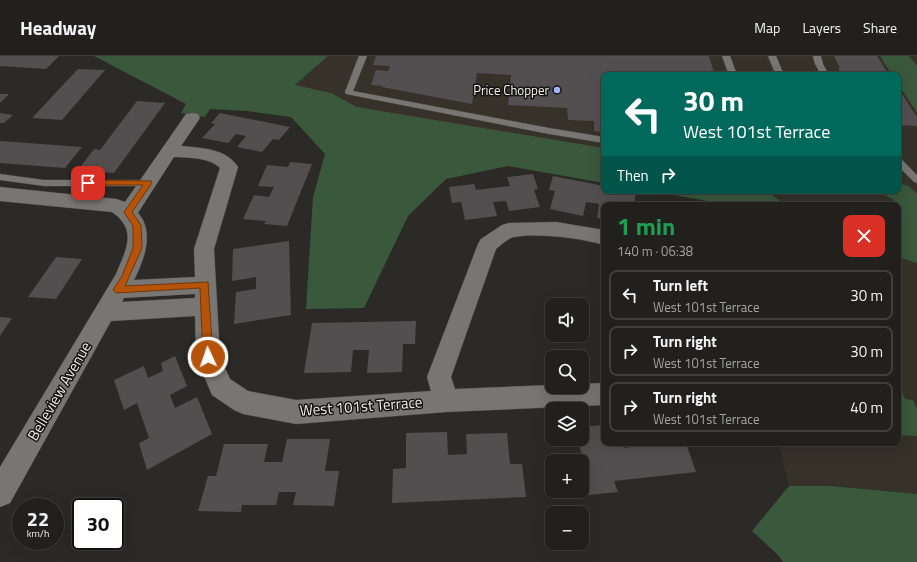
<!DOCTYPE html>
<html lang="en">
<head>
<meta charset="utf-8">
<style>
  :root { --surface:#21201d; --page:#2d2d2a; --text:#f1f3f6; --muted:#a2a3a4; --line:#3e3e3b }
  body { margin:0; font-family:"Titillium Web",sans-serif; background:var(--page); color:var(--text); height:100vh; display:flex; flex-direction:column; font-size:15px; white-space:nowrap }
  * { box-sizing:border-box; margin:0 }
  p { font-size:13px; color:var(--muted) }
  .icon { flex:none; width:22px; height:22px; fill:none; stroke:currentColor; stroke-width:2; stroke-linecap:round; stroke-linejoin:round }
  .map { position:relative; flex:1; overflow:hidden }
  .panel { position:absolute; left:601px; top:146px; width:300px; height:244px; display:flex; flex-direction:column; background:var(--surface); border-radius:8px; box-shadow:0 4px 16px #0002,0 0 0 1px var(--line) }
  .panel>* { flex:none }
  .hud { position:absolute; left:601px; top:16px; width:300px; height:122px; border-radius:8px; box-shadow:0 4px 16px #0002,0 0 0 1px var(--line); background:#00695c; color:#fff; overflow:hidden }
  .fabs { position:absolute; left:545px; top:242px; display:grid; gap:8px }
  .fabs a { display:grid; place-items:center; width:44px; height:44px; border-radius:8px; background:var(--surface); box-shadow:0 4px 16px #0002,0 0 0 1px var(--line); font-size:20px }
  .speed { position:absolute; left:12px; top:442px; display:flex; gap:8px; font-size:20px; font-weight:700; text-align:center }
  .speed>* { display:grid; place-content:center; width:52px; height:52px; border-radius:50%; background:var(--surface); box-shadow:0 4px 16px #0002,0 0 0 1px var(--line); line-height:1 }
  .speed small { font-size:10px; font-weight:400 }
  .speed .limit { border:2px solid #111; border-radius:6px; background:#fff; color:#111 }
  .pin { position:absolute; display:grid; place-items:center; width:34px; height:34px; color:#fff; margin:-17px; border-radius:8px; box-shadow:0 2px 6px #0006 }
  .me { position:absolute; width:44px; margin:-22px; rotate:357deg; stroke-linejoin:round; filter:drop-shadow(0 0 3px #0008) }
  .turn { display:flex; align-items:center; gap:14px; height:84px; padding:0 16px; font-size:18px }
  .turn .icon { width:52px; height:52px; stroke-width:2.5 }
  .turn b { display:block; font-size:28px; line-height:34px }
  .then { display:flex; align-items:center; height:38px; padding:0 16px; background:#0003; gap:8px; font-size:15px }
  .round { display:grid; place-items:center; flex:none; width:42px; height:42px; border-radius:8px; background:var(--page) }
  .head { display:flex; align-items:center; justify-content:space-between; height:68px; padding:0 16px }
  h1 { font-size:24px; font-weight:700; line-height:30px; color:#1e9e55 }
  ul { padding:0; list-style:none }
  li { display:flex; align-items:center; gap:12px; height:50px; margin:0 8px 6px; padding:0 8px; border:2px solid var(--line); border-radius:8px }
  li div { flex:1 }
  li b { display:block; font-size:15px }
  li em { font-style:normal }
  header { display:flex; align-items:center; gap:24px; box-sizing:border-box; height:56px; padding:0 20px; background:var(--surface); border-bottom:1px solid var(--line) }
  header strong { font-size:19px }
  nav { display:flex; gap:22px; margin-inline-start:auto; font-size:14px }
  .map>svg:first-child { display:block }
  .built { fill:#363129 }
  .green { fill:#3a583c }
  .building { fill:#534f51 }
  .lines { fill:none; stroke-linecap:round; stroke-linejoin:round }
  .lane-casing { stroke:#494845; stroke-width:1 }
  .street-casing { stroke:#494845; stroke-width:1 }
  .lane { fill:#787672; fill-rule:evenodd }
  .street { fill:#787672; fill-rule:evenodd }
  .route { fill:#b45309; stroke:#753606 }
  .poi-dot { fill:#9eb4fd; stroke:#131311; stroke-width:1.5 }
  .labels { text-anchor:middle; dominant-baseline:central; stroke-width:3; stroke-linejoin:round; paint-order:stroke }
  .far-poi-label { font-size:13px; fill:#f1f0ee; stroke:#131311; text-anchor:end }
  .street-label { font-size:15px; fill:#f1f0ee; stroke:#131311 }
</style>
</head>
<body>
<header>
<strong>Headway</strong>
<nav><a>Map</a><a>Layers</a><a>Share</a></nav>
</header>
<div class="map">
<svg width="917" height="506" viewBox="0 0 917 506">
  <rect width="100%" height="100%" fill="#2c2a27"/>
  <path class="built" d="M328,0H917V443L789,430L779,387H898V149H720L717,135H898V19H604V100L274,40L295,29Z"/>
  <path class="green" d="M94,0H328L295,29L331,37L357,51L604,92V127L508,110L446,123L408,160L364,252L306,253L313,141L325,98L291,61L247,55L210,53L205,61L181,57L186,48Z
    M880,0H909L917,10V57L898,28V19H892Z
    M898,127L909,130L917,138V207L898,201V162L900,160L898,149H896L893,143L875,135H898Z
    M651,135H766L783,147L789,149H720L719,147Z
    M898,327L905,343L913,344L917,353V380L898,379Z
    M789,430H830L917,438V506H783L778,499L752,475Z"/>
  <path class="building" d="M0,0H59L46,13L0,10Z
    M376,0H709L714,16H712L713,19H604V76L594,75V65L568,64L567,52L508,49L511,19L477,17L472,48L382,31L383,30L371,29L376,14L388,15L390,10L373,9Z
    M834,0H877L889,19H842L838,12H840Z
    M78,13L105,14L62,64L32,62Z
    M898,32L917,61V70L898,69Z
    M0,38H9L0,47Z
    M137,45L165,47L114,117L78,114L94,93L100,94Z
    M0,57L13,59L4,67H0Z
    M220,57L290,71L279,84L273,83L262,96L237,91L246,80L236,78L228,87L202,82L215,68L211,67Z
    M0,85L82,91L65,112L0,107Z
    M290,106L312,108L287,170L264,168L266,165L243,163L254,139L269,141L274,131L258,130L267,109L288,111Z
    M533,118L538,133L534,134L540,151L509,155L506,145L493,146L497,160L465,164L461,146L452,147L449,131L474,128L476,134L510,130L507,121Z
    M553,120L604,130V135L636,136L634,149H604V163L597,162L599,148L586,146L583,160L550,153L555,135L549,134Z
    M289,185L291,259L234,268L236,236L256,233V221L232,225L233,193Z
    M56,201L82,203L56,243L28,241Z
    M0,261L12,262L0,280Z
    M416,265L415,288H403L402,316L367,317L369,294H353L351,316L304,317L312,267Z
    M175,300L187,330L170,339L175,352L197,341L212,378L147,414L139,387L149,382L137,347L124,354L114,324L144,310L148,322L163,315L161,307Z
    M604,369V387H623L624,392L641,390L640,387H686L696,416L614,425L618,436L579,440L578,435H582L583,404L578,383H582V371Z
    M447,376L448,399L467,398L466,378L507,377L510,408H522L526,441L392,447L393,413L406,412V377Z
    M287,383H330L325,415H339L334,450L293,449L296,436H279L276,449H242L241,456L198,455L208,420H216L224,388H268L264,406H282Z"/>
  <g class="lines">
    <defs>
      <path id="lane" d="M359,0H367L353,35L549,72L604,81V87L549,78L346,38L345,36Z
        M722,0H730L737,19H729Z
        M768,0H776L784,19H776Z
        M813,0H821L823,8L829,19H821L815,8Z
        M898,102L901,103L917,119V127L914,126L898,110Z
        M0,118L44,124H148L153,127L148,130H44L0,124Z"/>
      <path id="street" d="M192,57L198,58L200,62L181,90C201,92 226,92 238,111L214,193L220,301L230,323L248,335L296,344L431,335L427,321L478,188L481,183L502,169L509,167L556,166L604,174V189C580,182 540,177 514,181C508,182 501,189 496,193L451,321L455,333L552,329V331H582V328L604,327V349L446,356L296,368L243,358L234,354L212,339L196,301L195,260L111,265L10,447L0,451V411L116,218C126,194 138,174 112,156L0,145V131L116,143L125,146L186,58ZM174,101C189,102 209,101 220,112L194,193L195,221L134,224C144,204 155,176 138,157ZM195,238V242L122,246L124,242Z"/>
    </defs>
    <use href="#lane" class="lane-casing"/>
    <use href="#street" class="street-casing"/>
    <use href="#lane" class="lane"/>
    <use href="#street" class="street"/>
  </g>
  <path class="route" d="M88,124L151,125L152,127L132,156L141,169L142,192L125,230L208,226L213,301L211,304L208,305L204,304L203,301L200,232L117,237L113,234L122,220L133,192V170L124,156L143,129H85V125Z"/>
  <circle class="poi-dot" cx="557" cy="34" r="4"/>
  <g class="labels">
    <g class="far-poi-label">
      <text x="549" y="34">Price Chopper</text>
    </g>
    <g class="street-label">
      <text transform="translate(59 335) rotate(-60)">Belleview Avenue</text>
      <text transform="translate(361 350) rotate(-4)">West 101st Terrace</text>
    </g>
  </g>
</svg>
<div class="fabs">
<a><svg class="icon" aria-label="sound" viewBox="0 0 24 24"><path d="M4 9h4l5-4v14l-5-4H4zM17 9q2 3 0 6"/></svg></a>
<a><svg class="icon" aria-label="search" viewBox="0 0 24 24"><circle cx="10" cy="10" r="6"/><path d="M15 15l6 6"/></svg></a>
<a><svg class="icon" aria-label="layers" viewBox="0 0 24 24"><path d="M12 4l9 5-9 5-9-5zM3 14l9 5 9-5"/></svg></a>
<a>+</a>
<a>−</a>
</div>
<div class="speed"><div>22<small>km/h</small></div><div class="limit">30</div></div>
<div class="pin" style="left:88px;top:127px;background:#d93025"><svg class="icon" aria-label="arrive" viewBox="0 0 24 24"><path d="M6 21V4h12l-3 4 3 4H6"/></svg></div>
<svg class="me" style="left:208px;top:301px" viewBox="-20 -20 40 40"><circle r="17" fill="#b45309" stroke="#fff" stroke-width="3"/><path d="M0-11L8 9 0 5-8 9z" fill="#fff"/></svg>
<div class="hud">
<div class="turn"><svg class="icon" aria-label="left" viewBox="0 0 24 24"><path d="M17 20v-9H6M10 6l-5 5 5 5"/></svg><div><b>30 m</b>West 101st Terrace</div></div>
<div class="then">Then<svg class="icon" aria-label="right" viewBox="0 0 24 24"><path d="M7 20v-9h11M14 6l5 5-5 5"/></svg></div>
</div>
<section class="panel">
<div class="head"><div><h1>1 min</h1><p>140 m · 06:38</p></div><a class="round" style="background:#d93025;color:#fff"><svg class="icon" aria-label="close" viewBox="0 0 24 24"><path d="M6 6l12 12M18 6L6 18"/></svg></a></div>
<ul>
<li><svg class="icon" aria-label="left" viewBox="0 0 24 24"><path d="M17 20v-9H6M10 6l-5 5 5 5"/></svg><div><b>Turn left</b><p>West 101st Terrace</p></div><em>30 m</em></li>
<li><svg class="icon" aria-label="right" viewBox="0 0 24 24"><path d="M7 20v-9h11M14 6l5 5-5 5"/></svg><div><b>Turn right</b><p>West 101st Terrace</p></div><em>30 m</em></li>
<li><svg class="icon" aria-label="right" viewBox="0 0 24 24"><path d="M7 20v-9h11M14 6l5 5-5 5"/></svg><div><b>Turn right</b><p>West 101st Terrace</p></div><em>40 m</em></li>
</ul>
</section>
</div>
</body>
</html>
